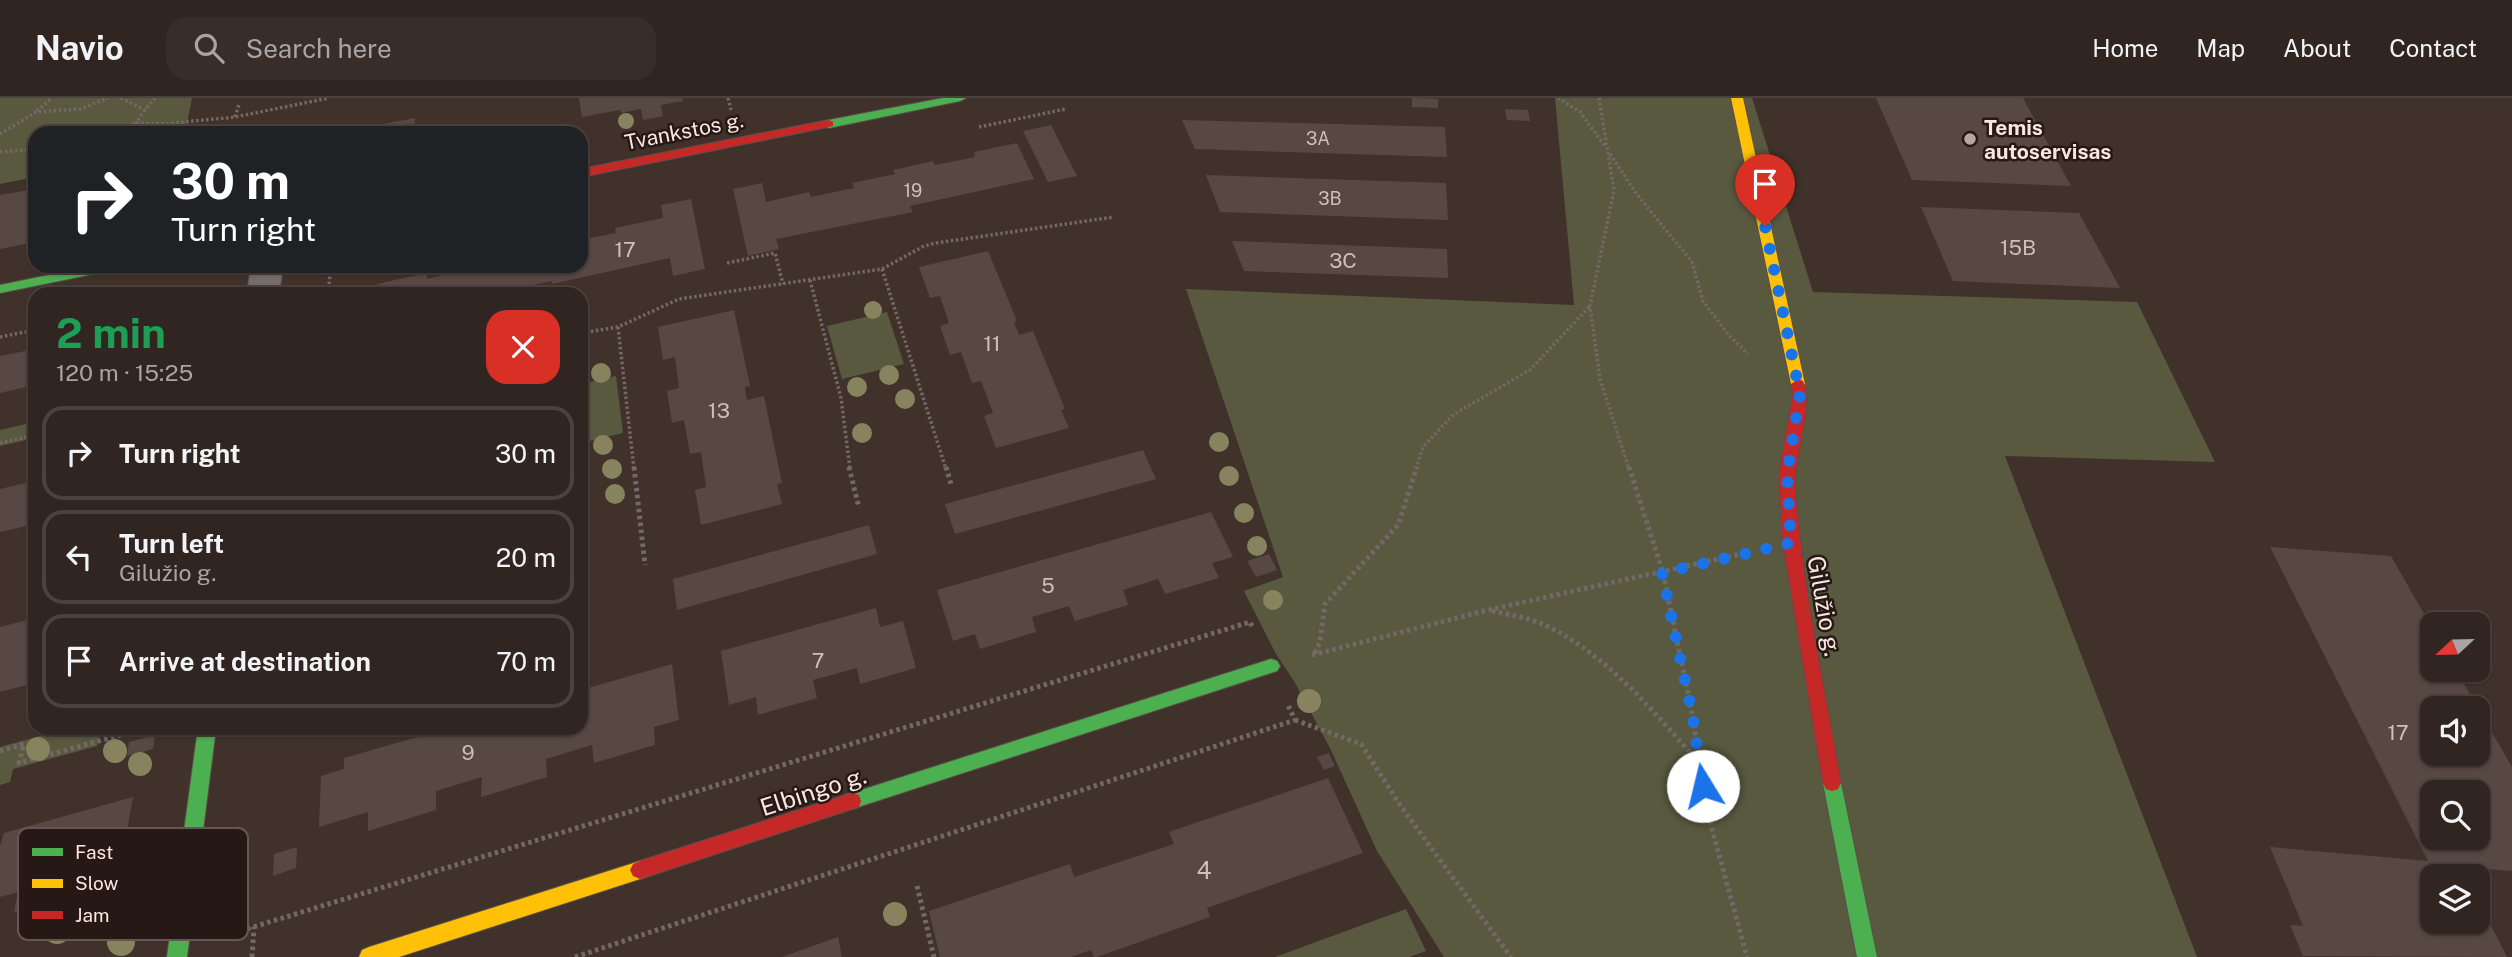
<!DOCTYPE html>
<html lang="en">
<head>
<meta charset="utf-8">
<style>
  :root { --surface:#302520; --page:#382d29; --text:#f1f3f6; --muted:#a8a5a5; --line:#4b423e }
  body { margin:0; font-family:"Public Sans",sans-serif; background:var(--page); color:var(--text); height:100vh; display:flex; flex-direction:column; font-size:26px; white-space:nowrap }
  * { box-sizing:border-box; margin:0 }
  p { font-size:23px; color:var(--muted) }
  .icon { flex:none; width:38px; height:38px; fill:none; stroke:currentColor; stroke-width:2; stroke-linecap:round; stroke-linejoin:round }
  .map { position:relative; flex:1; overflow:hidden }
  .panel { position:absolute; left:28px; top:189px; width:560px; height:448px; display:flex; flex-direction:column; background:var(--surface); border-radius:21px; box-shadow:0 2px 5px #0004,0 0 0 2px var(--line) }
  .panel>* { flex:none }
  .hud { position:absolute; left:28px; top:28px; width:560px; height:147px; border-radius:21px; box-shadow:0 2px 5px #0004,0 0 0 2px var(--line); background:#202124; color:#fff; overflow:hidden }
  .needle { width:46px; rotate:248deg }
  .fabs { position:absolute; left:2420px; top:514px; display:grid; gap:14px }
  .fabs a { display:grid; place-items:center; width:70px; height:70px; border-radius:14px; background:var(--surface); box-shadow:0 2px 5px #0004,0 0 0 2px var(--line); font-size:35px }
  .pin { position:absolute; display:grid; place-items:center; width:60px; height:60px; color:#fff; margin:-72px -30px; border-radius:50% 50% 50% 0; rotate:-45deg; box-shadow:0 0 7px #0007 }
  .pin .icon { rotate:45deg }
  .me { position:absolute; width:77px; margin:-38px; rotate:351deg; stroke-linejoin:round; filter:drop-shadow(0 0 5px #0008) }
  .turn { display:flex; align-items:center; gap:24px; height:147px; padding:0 28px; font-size:32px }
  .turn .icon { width:91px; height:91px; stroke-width:2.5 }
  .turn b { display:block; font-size:49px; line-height:60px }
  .round { display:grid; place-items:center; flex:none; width:74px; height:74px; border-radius:21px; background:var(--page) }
  .headline { display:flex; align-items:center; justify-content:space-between; height:119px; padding:0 28px }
  h1 { font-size:42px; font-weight:700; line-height:52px; color:#1e9e55 }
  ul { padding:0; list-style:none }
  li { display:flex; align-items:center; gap:21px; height:94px; margin:0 14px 10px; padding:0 14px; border:4px solid var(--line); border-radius:21px }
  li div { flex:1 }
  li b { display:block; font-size:26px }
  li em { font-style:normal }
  header { display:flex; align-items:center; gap:42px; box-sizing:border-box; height:98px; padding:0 35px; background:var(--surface); border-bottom:2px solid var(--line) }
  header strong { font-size:33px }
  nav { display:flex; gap:38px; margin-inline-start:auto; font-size:24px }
  .search { width:490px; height:63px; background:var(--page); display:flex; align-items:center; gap:18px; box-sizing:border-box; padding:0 24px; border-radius:21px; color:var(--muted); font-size:26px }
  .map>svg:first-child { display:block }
  .green { fill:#595940 }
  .building { fill:#574843; fill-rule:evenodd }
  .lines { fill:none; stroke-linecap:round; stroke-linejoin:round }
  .street-casing { stroke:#5c4f4a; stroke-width:2 }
  .fast-casing { stroke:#5c4f4a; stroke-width:2 }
  .slow-casing { stroke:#5c4f4a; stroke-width:2 }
  .jam-casing { stroke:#5c4f4a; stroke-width:2 }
  .path-far1 { stroke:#726865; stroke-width:3.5; stroke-dasharray:2.5 2.5; stroke-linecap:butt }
  .path { stroke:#726865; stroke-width:5; stroke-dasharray:3.5 3.5; stroke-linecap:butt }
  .street { fill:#756d6c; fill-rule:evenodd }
  .fast { fill:#4caf50; fill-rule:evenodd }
  .slow { fill:#ffc107; fill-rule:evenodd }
  .jam { fill:#c62828; fill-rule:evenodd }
  .tree { fill:#87835e }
  .route { stroke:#1a73e8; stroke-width:12; stroke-dasharray:0 21.6 }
  .poi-dot { fill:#b8a7a1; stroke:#261915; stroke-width:2.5 }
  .labels { text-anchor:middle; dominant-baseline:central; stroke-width:5; stroke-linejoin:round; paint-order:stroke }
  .far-number-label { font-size:18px; fill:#d0beb9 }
  .far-poi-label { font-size:21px; font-weight:bold; fill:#f9e6e0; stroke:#261915; text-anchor:start }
  .far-street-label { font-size:21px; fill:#f9e6e0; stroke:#261915 }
  .number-label { font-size:21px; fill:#d0beb9 }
  .street-label { font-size:24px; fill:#f9e6e0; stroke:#261915 }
  .near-number-label { font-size:24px; fill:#d0beb9 }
  .key { fill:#261915; stroke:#655652; stroke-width:2 }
  .key-label { font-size:19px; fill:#f9e6e0 }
</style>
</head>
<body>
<header>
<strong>Navio</strong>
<div class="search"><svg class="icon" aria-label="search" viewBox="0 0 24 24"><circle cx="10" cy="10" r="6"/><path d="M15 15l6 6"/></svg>Search here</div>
<nav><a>Home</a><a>Map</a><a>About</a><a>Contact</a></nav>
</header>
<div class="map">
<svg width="2512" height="859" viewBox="0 0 2512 859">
  <rect width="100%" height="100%" fill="#40312b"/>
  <path class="green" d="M0,0H192L185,35H35V79L0,86Z
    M1555,0H1752L1813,194L2137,204L2215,364L2005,358L2197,859H1444L1377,753L1330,650L1294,583L1276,556L1244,493L1283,479L1186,191L1574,207Z
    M887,214L904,266L842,281L827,228Z
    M616,278L623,335L581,345V286Z
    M35,324V340L0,348V332Z
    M69,630H101L97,648L13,671L10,684L0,687V649Z
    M1406,811L1426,853L1409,859H1275Z"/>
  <path class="building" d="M579,0H682L683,3L661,7L663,18L643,22L641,11L621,15L620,12L582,19Z
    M1412,0L1438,1V10L1412,9Z
    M1876,0H2023L2071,88L1912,82Z
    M1505,11L1528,12L1530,23L1507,22Z
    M415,20L414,35H340V34Z
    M1182,22L1445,29L1447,59L1195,51Z
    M1051,27L1077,78L1048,84L1023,33Z
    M1017,45L1034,81L910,108L913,114L776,141L779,151L748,158L733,91L762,85L766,104L809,94L811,99L854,90L852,85L895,76L893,72L933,63L935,67L975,59L974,54Z
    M1206,77L1446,85L1448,122L1220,114Z
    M35,91V144L0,151V97Z
    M691,101L705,171L673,178L670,160L552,186V183L528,188L529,196H377V186L427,175V181L476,168H581V142L616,135L615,130L663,120L661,107Z
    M1921,109L2079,115L2120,190L1953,183Z
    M1232,143L1447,151L1448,180L1244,173Z
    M988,153L1017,223L1014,224L1019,237L1033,233L1065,311L1061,312L1069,330L996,350L984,318L993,315L981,283L972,285L961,254L950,257L940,228L949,225L940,198L930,200L919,169Z
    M734,212L750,288L745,289L747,302L764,298L782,385L777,386L782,406L701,427L695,392L706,389L701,354L690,356L684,322L672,325L667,293L679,290L675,259L663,262L658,229Z
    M35,251V287L0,295V258Z
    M1143,352L1156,381L955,436L945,406Z
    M35,383V426L0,434V391Z
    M1211,414L1233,459L1212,465L1219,480L1165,496L1158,481L1123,492L1128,507L1075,523L1069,508L1032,519L1036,534L980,551L975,536L953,543L937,492Z
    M869,427L877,456L677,512L673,481Z
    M2270,449L2391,458L2432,530V572H2456L2512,669V773L2460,769L2466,779H2432V824H2478V802L2507,859L2303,858L2290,827L2303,828L2270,749L2428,763ZM2432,611H2478V656H2432ZM2432,695H2478V740H2432Z
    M1269,456L1277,472L1256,479L1247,463Z
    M876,510L880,529L903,523L916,570L860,586L857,570L813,582L817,600L758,617L756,599L729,607L721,553Z
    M35,520L33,534L35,533V585L0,594V529Z
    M672,566L679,622L654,629L655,647L594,665L592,647L546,661L547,679L481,699L482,679L436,693V712L368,733V714L319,729L321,678L344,671V660L449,630H581V592Z
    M155,637L153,651L127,658L129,644Z
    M1329,655L1335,668L1324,672L1317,659Z
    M1328,680L1363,755L1207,810L1210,819L1097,859H1094L1091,852L1071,859H940L929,813L1070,766L1074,779L1174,746L1169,734Z
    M133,699L122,762L91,771L88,792L14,814L18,794L0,799V748L4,735Z
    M297,749L296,770L273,778L274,756Z
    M838,839L842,859H782Z"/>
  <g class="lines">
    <defs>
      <path id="street" d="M251,168H283L279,196H247Z"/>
      <path id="fast" d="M943,0H966L960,3L829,30L823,26L829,22Z
        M93,168H120L113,172L0,195V187Z
        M1271,561L1277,563L1280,568L1277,573L852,711L845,709L843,703L845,697L852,695Z
        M198,630H216L187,859H167Z
        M1832,677L1838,679L1841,685L1877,859H1857L1823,685L1826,679Z"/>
      <path id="slow" d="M1731,0H1743L1805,286L1798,291L1791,286Z
        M640,763L647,766L650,772L647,778L640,781L399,859H359L362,852L369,849Z"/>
      <path id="jam" d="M829,22L833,24V28L581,79V71Z
        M1798,281L1803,283C1814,305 1794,360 1795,388C1802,488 1824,587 1841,685L1838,691L1832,693L1826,691L1823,685L1783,445L1779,377L1793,296L1791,286Z
        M852,695L859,697L861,703L859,709L852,711L640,781L633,778L630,772L633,766L640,763Z"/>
    </defs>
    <use href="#street" class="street-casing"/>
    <use href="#fast" class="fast-casing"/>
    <use href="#slow" class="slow-casing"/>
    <use href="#jam" class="jam-casing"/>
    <path class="path-far1" d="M121,0L145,12L155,0
      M728,0L731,12
      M1558,0L1580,14L1605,48
      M1599,0L1614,92L1590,208L1600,281L1629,371
      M145,12L136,25L149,35
      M37,13L52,0
      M235,19L239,7
      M979,29L1066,11
      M108,35L136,25L164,26L235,19L329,0
      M0,36L36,14L80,11L108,0
      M0,54L35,51
      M1610,56L1636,95L1692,164L1703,203L1727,235L1748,256
      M727,165L775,155L783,186
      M882,171L946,371
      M810,182L841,300L850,371
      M208,196L225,193
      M328,196L331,168
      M618,229L634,371
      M581,235L618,229L679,201L882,171L924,148L936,145L1114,119
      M0,239L35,232
      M0,345L35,337
      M1416,371L1423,349L1454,316L1530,272L1590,208"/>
    <path class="path" d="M634,369L645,467
      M849,369L859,410
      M946,369L951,386
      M1629,369L1663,475L1692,615L1706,709L1747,859
      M1492,513C1511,517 1531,520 1549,529C1609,559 1656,616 1700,666
      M1315,555L1320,544L1325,506L1398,427L1417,369
      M1312,557L1488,512L1750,454
      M1295,622L1361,646L1400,707L1511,859
      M0,653L24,646L19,665L146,630
      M917,788L934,859
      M227,837L1250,524L1253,531
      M252,859L254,829
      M575,859L1295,622L1287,605"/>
    <use href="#street" class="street"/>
    <use href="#fast" class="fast"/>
    <use href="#slow" class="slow"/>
    <use href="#jam" class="jam"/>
  </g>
  <g class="tree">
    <circle cx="626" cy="23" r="8"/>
    <circle cx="873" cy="212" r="9"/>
    <circle cx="601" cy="275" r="10"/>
    <circle cx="889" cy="277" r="10"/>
    <circle cx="857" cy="289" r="10"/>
    <circle cx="905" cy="301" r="10"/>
    <circle cx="862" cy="335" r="10"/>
    <circle cx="1219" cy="344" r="10"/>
    <circle cx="603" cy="347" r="10"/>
    <circle cx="612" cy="371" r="10"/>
    <circle cx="1229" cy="378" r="10"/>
    <circle cx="615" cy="396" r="10"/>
    <circle cx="1244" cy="415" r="10"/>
    <circle cx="1257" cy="448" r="10"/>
    <circle cx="1273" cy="502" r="10"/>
    <circle cx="1309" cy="603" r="12"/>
    <circle cx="38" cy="651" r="12"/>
    <circle cx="115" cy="653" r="12"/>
    <circle cx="140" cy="666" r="12"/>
    <circle cx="895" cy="816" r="12"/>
    <circle cx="57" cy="832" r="14"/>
    <circle cx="121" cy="844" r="14"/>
  </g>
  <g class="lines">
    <path class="route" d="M1703,688L1692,615L1662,475L1791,445L1787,377L1800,296L1765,128"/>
  </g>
  <circle class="poi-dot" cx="1970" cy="41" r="7"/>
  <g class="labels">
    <g class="far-number-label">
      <text x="1318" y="40">3A</text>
      <text x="913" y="92">19</text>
      <text x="1330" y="100">3B</text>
    </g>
    <g class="far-poi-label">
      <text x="1984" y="29">Temis<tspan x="1984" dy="24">autoservisas</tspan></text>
    </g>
    <g class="far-street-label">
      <text transform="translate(684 33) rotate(-11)">Tvankstos g.</text>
    </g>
    <g class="number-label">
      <text x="2018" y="149">15B</text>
      <text x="625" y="151">17</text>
      <text x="1343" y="162">3C</text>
      <text x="992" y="245">11</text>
      <text x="719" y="312">13</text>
      <text x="1048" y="487">5</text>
      <text x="818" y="562">7</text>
      <text x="2398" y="634">17</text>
      <text x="468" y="654">9</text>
    </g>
    <g class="street-label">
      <text transform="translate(1825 508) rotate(80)">Gilužio g.</text>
      <text transform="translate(813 693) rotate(-18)">Elbingo g.</text>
    </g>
    <g class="near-number-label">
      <text x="1204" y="772">4</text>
    </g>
  </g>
  <rect x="18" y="730" width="230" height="112" rx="10" class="key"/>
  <rect x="32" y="750" width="31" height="8" fill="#4caf50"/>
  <rect x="32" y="781" width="31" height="9" fill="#ffc107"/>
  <rect x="32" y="813" width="31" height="8" fill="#c62828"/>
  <g class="key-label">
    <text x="75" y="761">Fast</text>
    <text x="75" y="792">Slow</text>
    <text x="75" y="824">Jam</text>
  </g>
</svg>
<div class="fabs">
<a><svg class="needle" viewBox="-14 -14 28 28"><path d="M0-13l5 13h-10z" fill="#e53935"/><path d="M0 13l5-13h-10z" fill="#a8a5a5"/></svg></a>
<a><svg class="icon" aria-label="sound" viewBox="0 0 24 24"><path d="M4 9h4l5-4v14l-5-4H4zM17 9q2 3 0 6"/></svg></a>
<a><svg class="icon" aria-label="search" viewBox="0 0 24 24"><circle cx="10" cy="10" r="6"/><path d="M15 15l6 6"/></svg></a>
<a><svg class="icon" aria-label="layers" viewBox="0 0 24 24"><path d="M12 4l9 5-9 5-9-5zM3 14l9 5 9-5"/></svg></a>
</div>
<div class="pin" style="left:1765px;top:128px;background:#d93025"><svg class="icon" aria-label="arrive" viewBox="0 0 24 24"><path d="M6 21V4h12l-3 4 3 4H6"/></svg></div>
<svg class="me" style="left:1703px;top:688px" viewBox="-20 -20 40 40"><circle r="19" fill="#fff"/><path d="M0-13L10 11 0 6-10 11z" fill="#1a73e8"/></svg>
<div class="hud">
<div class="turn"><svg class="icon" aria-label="right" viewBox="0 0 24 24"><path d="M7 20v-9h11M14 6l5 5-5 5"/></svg><div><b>30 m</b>Turn right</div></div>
</div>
<section class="panel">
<div class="headline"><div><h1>2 min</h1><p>120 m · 15:25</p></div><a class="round" style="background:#d93025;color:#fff"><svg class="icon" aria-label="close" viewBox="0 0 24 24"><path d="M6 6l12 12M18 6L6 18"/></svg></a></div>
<ul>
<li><svg class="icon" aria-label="right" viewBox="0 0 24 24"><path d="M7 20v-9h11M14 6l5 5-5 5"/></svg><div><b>Turn right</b></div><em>30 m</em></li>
<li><svg class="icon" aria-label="left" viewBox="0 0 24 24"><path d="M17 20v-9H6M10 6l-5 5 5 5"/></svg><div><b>Turn left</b><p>Gilužio g.</p></div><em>20 m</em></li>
<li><svg class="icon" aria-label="arrive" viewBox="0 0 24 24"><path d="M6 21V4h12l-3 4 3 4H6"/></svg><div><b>Arrive at destination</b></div><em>70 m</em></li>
</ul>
</section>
</div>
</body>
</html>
